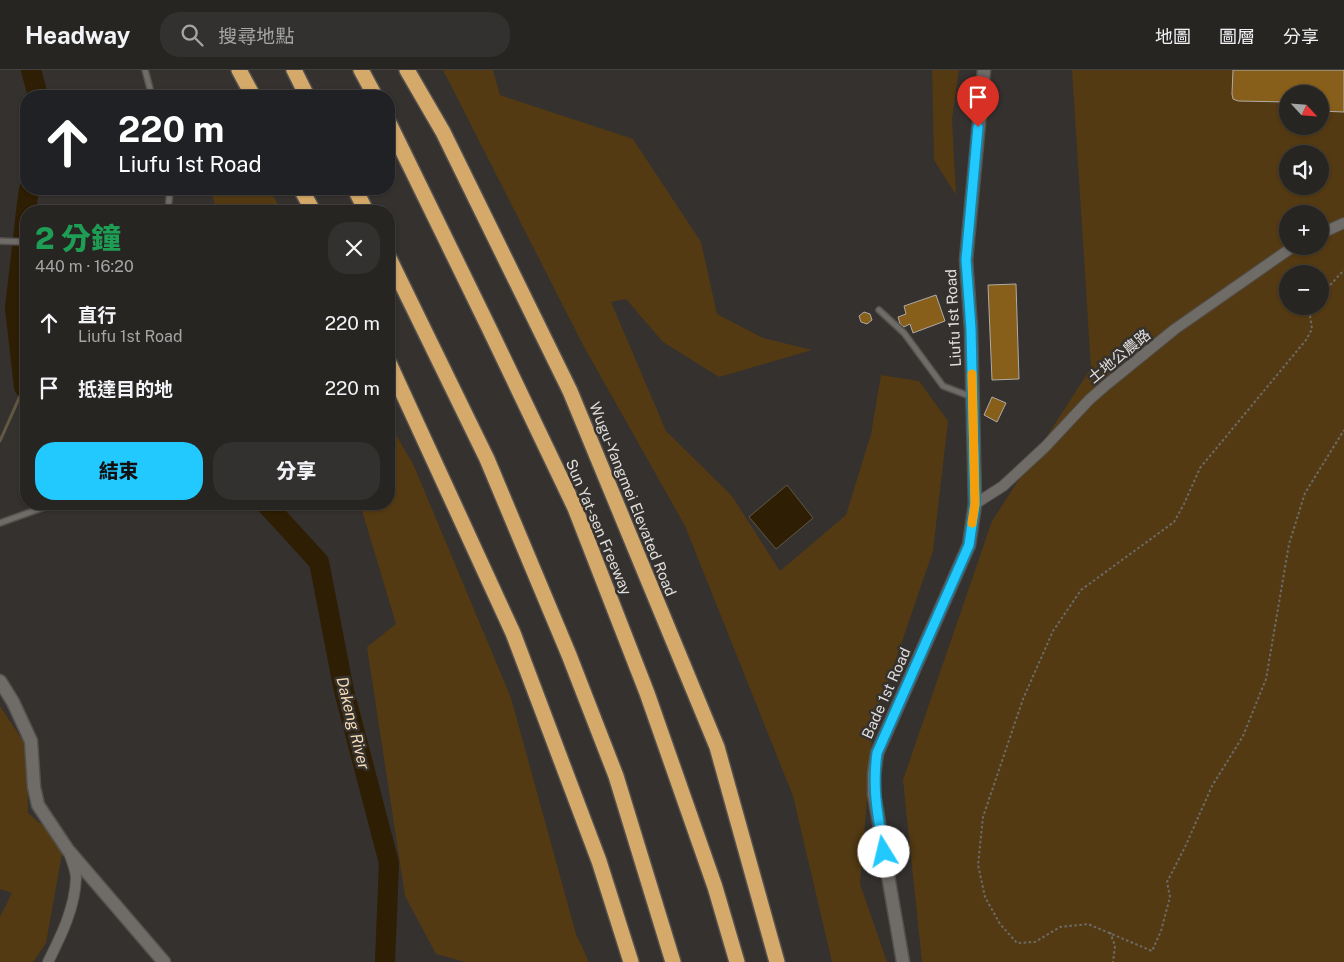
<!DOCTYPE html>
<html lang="zh-TW">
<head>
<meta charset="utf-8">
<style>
  :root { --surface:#272522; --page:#33312f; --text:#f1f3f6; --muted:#a4a5a5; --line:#434240; --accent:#22c9fe }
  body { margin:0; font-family:"Public Sans","Noto Sans TC",sans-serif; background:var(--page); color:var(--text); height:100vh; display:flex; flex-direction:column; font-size:19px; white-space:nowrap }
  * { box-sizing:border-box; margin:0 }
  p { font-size:16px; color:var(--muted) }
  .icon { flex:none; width:28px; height:28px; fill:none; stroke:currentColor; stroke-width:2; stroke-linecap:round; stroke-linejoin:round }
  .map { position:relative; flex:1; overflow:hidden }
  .drawer { position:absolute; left:20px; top:135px; width:375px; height:305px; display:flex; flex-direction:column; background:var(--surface); border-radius:20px; box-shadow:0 1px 4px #0004,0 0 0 1px var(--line) }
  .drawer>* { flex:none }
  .guide { position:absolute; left:20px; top:20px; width:375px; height:105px; border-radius:20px; box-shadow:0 1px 4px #0004,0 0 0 1px var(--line); background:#202124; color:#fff; overflow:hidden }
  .needle { width:32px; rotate:116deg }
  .tools { position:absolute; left:1279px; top:15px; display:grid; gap:10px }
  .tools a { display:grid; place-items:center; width:50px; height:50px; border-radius:50%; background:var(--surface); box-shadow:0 1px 4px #0004,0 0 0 1px var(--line); font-size:25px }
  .pin { position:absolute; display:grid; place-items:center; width:42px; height:42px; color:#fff; margin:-51px -21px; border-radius:50% 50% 50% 0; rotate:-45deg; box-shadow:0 0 5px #0007 }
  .pin .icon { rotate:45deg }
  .me { position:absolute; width:55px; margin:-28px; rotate:351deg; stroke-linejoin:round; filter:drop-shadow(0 0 4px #0008) }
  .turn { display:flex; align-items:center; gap:18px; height:105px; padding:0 15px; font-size:22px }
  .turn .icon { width:65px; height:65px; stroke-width:2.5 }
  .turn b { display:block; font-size:35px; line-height:42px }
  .round { display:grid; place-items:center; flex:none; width:52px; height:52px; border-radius:20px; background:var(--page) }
  .overview { display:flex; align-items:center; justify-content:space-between; height:85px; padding:0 15px }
  h1 { font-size:30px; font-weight:800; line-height:38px; color:#1e9e55 }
  .action { display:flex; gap:10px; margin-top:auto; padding:10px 15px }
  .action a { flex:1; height:58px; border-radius:20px; background:var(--accent); color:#111; font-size:20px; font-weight:800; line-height:58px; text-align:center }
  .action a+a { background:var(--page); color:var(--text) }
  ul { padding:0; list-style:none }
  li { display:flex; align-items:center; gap:15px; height:65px; padding:0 15px }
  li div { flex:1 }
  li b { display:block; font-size:19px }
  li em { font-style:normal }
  header { display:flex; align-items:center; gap:30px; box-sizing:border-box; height:70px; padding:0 25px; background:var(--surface); border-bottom:1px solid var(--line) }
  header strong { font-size:24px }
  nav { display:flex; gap:28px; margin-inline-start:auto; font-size:18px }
  .search { width:350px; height:45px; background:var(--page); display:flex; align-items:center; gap:12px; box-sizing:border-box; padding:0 18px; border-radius:20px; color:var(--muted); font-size:19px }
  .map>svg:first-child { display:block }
  .green { fill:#533a13; fill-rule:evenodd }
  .water { fill:#2e1e03; stroke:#635844 }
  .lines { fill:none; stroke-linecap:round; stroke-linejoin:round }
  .stream { stroke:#635844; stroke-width:3 }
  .river { stroke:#2e1e03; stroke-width:20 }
  .building { fill:#875f1a; stroke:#aeaba7 }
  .lane-casing { stroke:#53504d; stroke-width:8 }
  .street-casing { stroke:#53504d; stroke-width:12 }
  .secondary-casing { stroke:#53504d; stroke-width:15 }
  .highway-casing { stroke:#53504d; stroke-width:18 }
  .path { stroke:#6d6b68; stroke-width:2; stroke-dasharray:2.5 2.5; stroke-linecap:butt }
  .lane { stroke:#6f6c68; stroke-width:5 }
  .street { stroke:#6f6c68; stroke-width:10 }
  .secondary { stroke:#6f6c68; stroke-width:12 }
  .highway { stroke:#d4a96a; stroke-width:15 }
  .route-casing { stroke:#1683a5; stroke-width:12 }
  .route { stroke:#22c9fe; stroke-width:9 }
  .slow { stroke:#f59e0b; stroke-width:9 }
  .labels { text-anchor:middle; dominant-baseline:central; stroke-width:5; stroke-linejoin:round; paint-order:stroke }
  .street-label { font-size:15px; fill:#e0dedc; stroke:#34312e }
  .water-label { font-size:16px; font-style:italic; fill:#f7dbb4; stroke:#34312e }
</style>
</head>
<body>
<header>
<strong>Headway</strong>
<div class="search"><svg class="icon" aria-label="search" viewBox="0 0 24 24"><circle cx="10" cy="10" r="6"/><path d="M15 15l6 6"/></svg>搜尋地點</div>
<nav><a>地圖</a><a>圖層</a><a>分享</a></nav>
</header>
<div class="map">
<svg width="1344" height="892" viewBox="0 0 1344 892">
  <rect width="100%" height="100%" fill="#34312e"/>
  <path class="green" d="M443,0H493L500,25L633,69L701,172L717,244L763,268L812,280L719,307L663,272L626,229L611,232L666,361L732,426L780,501L846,445L871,364L881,305L919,311L948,351L933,481L873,656L860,814L887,892H832L793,726L685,456L583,275Z
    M932,0H959L952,49L956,125L934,90Z
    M1072,0H1344V892H922L903,710L992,451L1091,298ZM1288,24H1320V56H1288ZM1288,84H1320V116H1288ZM1288,144H1320V176H1288ZM1288,204H1320V236H1288Z
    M210,119H270L281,141H217Z
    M389,353L414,396L511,628L576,864L589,892H465L436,884L405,826L367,577L396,554L360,434H389Z
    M0,636L27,677L28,743L55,766L63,778L46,873L33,892H0V847L12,823L0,819Z"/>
  <path class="water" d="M787,415L813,448L776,479L749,447Z"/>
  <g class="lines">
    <path class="stream" d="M0,371L24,317"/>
    <path class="river" d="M31,0L38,26
      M26,141L29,119
      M26,142L15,238L24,317L26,319
      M266,434L319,492L344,621L389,793L385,892"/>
  </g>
  <path class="building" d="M1233,0H1344V42L1320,41V24H1288V32L1238,31L1233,29L1232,24Z
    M1016,214L1019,309L992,310L988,215Z
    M936,225L945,251L913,263L910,254L904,257L900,254L898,247L906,244L904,236Z
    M864,242L870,244L872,250L867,254L861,252L859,246Z
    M992,327L1006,333L997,352L984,345Z"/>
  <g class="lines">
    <defs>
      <path id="lane" d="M145,0L152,26
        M168,141L170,119
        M0,171L26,172
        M879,240L904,263L943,316L972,327
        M0,453L53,434"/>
      <path id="street" d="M1320,164L1344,153
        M975,434L1003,416L1045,377L1089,330L1106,315L1175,259L1294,176
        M48,892C61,866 75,838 76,808C76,800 71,790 69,782"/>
      <path id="secondary" d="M0,611L13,632L31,671L34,717L38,735L68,780L164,892
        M903,892L874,724V704L877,683L969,475L975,434L971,259L966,190L984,0"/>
      <path id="highway" d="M239,0L253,26
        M294,0L307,26
        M361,0L375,26
        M407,0L443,62L570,321L717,677L777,892
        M389,53L489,258L575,438L647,623L715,817L737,892
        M301,119L313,141
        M355,119L366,141
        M389,188L487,389L569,585L616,706L673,892
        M389,293L513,563L599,791L631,892"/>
    </defs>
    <use href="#lane" class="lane-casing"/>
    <use href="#street" class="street-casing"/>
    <use href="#secondary" class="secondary-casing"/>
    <use href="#highway" class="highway-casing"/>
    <path class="path" d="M1320,226L1344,200
      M1310,236L1309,238L1312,259L1306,270L1200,398L1184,434L1174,452L1081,520L1053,561L1023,629L983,747L978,795L985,827L1000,854L1017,873L1035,872L1060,857L1088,854L1152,881L1161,861L1170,827L1167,812L1185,777L1212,716L1243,666L1266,609L1289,474L1305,423L1344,360
      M1110,862L1115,876L1113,892"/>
    <use href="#lane" class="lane"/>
    <use href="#street" class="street"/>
    <use href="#secondary" class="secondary"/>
    <use href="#highway" class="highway"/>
  </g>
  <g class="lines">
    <defs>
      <path id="route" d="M884,782C878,746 872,720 877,683L969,475L975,434L971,259L966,190L978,57"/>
    </defs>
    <use href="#route" class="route-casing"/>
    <use href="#route" class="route"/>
    <path class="slow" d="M972,304L975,434L972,453"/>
  </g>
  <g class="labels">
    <g class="street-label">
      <text transform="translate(953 248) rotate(-93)">Liufu 1st Road</text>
      <text transform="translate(1119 286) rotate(-39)">土地公農路</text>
      <text transform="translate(633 429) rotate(68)">Wugu-Yangmei Elevated Road</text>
      <text transform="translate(599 457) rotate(67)">Sun Yat-sen Freeway</text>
      <text transform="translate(886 623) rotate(-66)">Bade 1st Road</text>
    </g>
    <g class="water-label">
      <text transform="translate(353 653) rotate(76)">Dakeng River</text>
    </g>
  </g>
</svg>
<div class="tools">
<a><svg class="needle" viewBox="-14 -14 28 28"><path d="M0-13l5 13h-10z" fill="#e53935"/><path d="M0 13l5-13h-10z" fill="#a4a5a5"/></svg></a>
<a><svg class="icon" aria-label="sound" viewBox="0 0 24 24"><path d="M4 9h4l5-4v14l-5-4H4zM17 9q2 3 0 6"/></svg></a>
<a>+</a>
<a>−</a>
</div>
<div class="pin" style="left:978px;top:57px;background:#d93025"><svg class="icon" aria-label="arrive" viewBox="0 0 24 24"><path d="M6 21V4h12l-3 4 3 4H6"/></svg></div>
<svg class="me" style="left:884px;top:782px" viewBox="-20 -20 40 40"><circle r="19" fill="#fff"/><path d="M0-13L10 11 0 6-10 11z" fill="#22c9fe"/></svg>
<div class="guide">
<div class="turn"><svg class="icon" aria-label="ahead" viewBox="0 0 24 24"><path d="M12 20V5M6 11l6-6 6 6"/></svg><div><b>220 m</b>Liufu 1st Road</div></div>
</div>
<section class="drawer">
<div class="overview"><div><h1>2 分鐘</h1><p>440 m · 16:20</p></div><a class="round"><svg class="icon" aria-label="close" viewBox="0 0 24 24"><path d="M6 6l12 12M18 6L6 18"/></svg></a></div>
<ul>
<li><svg class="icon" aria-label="ahead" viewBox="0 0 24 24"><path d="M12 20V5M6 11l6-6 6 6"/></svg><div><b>直行</b><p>Liufu 1st Road</p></div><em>220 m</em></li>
<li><svg class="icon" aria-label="arrive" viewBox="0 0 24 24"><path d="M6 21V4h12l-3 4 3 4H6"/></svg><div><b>抵達目的地</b></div><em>220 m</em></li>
</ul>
<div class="action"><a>結束</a><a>分享</a></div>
</section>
</div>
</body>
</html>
